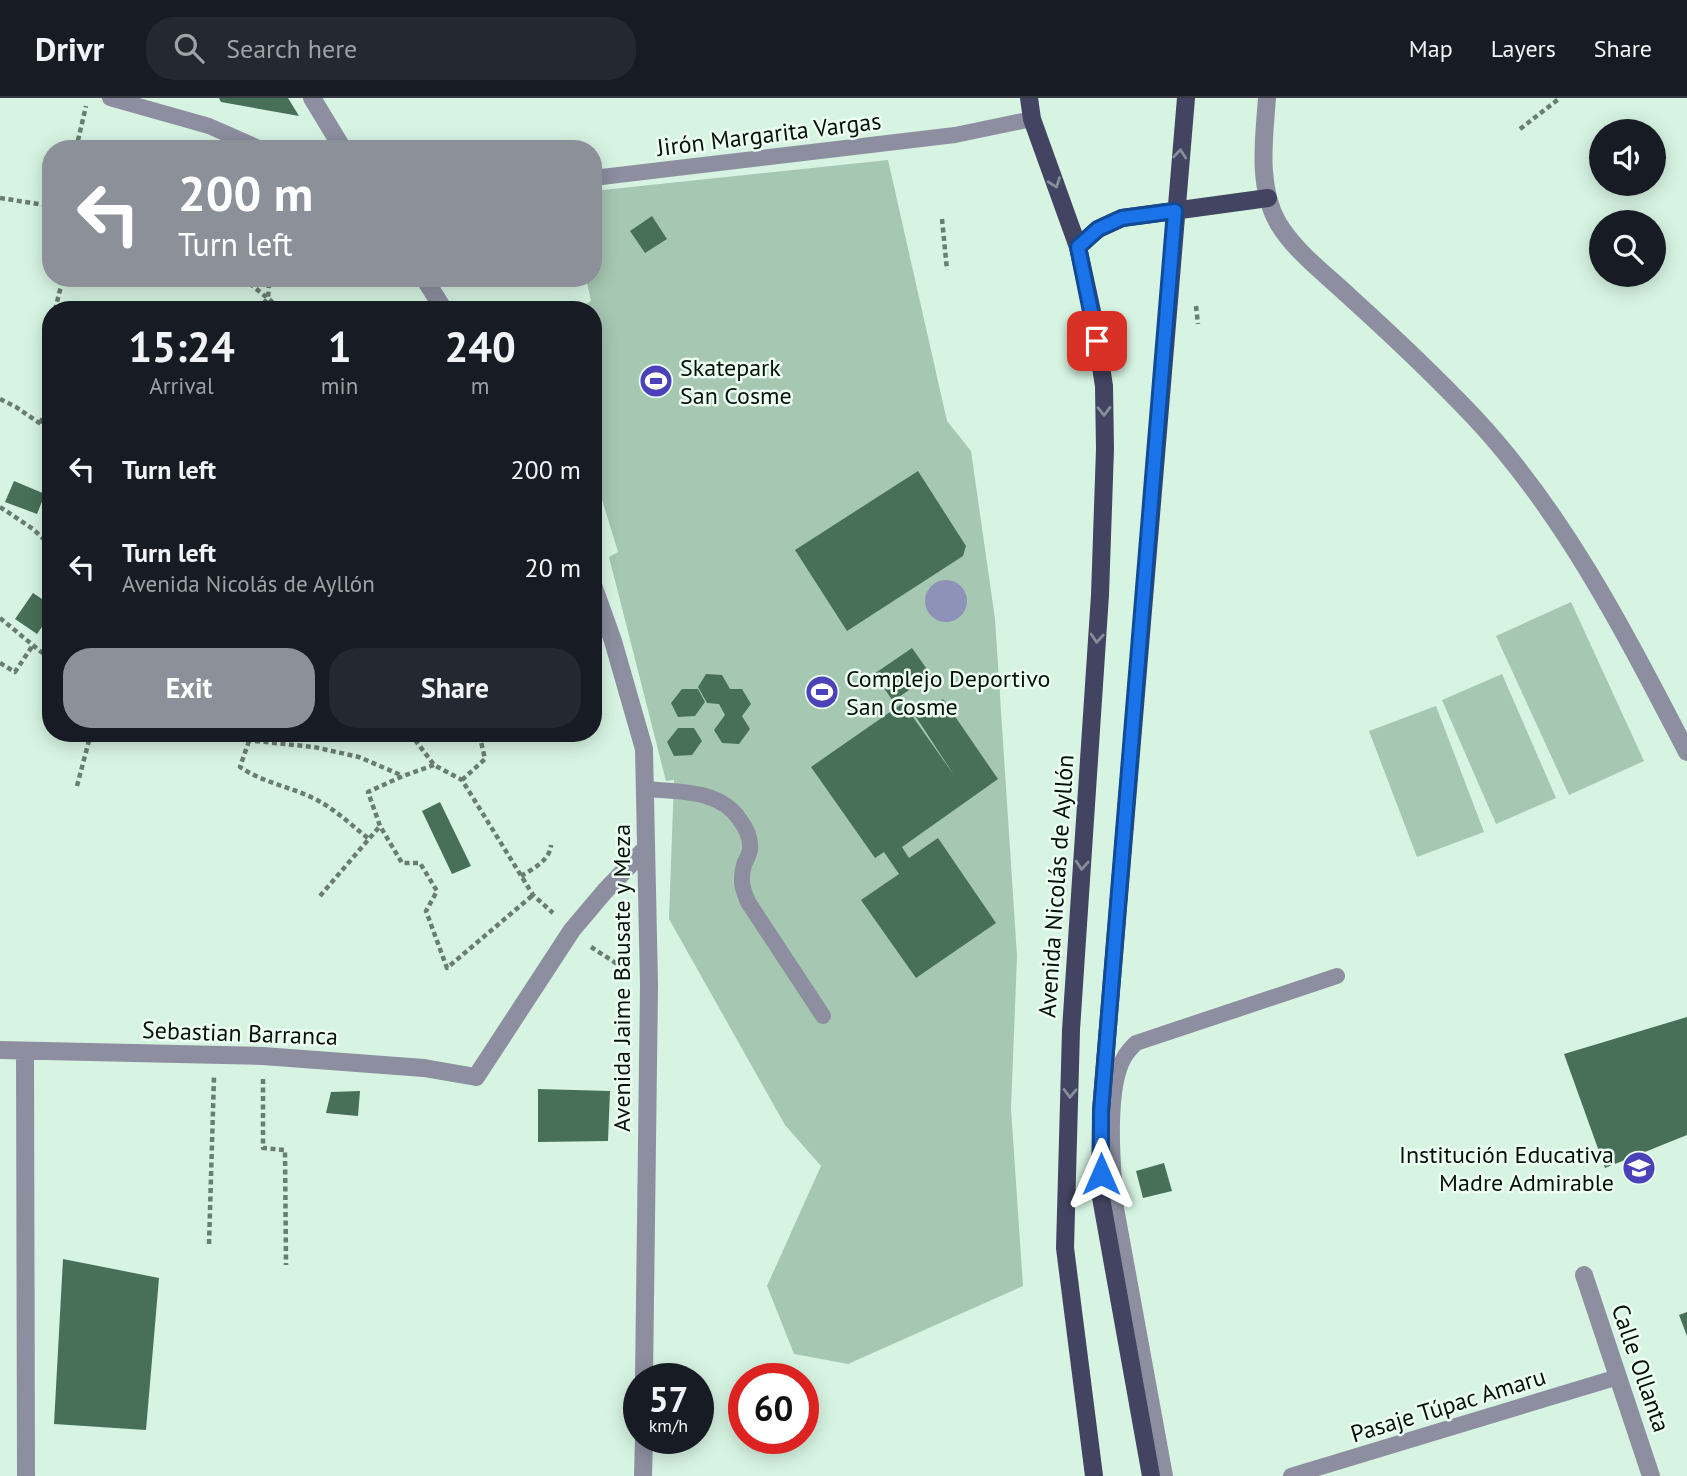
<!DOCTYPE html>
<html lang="en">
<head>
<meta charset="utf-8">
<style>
  :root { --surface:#171b24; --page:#242831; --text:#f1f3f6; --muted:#9ea1a6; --line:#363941; --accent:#8c9099 }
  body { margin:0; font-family:"PT Sans",sans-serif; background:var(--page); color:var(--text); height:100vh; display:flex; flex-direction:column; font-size:26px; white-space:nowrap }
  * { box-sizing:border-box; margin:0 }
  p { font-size:23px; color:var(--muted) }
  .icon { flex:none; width:38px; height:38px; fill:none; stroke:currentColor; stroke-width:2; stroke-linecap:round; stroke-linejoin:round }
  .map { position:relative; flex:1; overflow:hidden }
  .side { position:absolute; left:42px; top:203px; width:560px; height:441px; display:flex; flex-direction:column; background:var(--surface); border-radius:28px; box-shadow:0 4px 18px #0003 }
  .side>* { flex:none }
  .banner { position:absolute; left:42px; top:42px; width:560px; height:147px; border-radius:28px; box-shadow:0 4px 18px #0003; background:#8c9099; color:#fff; overflow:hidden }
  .controls { position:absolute; left:1589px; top:21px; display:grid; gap:14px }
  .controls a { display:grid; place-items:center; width:77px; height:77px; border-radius:50%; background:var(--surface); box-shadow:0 4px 18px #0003; font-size:35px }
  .speed { position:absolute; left:623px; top:1265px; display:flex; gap:14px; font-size:35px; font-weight:700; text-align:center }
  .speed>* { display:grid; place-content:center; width:91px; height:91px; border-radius:50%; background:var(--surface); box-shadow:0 4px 18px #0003; line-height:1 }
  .speed small { font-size:18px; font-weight:400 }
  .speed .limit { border:10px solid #d22; background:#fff; color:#111 }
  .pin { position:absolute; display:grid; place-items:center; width:60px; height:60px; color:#fff; margin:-30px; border-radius:14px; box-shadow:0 4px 10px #0006 }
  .me { position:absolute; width:77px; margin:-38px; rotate:0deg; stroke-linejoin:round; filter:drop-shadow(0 0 5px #0008) }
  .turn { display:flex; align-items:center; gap:24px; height:147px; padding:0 21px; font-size:32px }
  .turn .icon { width:91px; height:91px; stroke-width:2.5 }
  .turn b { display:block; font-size:49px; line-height:60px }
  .eta { display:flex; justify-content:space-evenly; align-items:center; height:119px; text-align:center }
  .eta b { font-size:42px; font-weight:800; line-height:49px }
  .cta { display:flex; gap:14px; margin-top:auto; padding:14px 21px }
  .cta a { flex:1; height:80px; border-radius:28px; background:var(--accent); color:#fff; font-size:28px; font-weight:800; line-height:80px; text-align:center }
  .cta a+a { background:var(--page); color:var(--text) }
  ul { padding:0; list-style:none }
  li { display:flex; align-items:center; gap:21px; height:98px; padding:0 21px }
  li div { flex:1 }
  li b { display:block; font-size:26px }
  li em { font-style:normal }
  header { display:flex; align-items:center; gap:42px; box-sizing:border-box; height:98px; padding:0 35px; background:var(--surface); border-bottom:2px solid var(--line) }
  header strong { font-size:33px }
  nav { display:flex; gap:38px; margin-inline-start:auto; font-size:24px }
  .search { width:490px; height:63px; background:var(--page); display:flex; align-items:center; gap:18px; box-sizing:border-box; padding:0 24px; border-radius:28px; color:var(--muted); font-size:26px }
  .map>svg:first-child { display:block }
  .green { fill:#a6c7b2 }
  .water { fill:#8e91b8 }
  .building { fill:#487059 }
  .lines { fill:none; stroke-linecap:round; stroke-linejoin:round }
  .path { stroke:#6a7d71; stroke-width:4.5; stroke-dasharray:5 3.5; stroke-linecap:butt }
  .service { stroke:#8d8fa0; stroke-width:16 }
  .pedestrian { stroke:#8d8fa0; stroke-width:18 }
  .minor { stroke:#8d8fa0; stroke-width:18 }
  .tertiary { stroke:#8d8fa0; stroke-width:18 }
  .primary { stroke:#424461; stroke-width:18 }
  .oneway { stroke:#868e9b }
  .route-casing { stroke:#114b97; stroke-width:18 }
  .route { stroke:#1a73e8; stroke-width:12 }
  .labels { text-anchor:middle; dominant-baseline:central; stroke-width:5; stroke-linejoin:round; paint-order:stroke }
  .street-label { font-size:24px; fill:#07110b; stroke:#edfef3 }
  .poi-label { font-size:24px; fill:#07110b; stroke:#edfef3; text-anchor:start }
</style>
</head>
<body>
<header>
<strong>Drivr</strong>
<div class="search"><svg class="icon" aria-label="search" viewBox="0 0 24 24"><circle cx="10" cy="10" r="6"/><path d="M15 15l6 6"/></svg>Search here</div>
<nav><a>Map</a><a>Layers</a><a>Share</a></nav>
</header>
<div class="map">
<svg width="1687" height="1378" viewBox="0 0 1687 1378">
  <rect width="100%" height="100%" fill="#d7f4e2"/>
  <path class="green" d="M888,62L947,323L971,353L995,521L1017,858L1011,1011L1023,1188L848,1266L794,1256L767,1188L821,1068L785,1027L669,821L674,682L666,683L609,459L618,454L593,372V212H575L591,203L586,180H593V93Z
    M1571,504L1644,663L1569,697L1496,538Z
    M1502,576L1556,700L1496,726L1442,602Z
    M1436,608L1484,734L1417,759L1369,633Z"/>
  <path class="water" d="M925 503a21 21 0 1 1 42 0a21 21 0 1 1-42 0Z"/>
  <path class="building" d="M219,0H288L299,18L221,4Z
    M652,118L667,141L645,155L630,133Z
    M918,373L966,448L963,458L847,533L795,452Z
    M14,383L45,396L37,416L5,404Z
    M33,495L51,507V516L37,536L15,521Z
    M912,550L931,577L893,603L874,576Z
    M706,576L722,577L730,591H742L751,606L742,618L750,631L739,646L722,645L714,632L725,617L719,606L707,605L698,589Z
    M682,591H698L705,604L695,618L678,619L671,605Z
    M943,601L998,681L902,749L909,760L938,740L996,825L916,880L861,802L899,776L884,754L875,760L811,669L903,605L954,677L916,619Z
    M678,630H694L702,643L692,657L674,658L667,644Z
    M440,704L471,768L452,776L422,713Z
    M1687,919V1037L1605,1070L1564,956Z
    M538,991L610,993L608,1043L538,1044Z
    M360,993L358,1018L326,1015L331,994Z
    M1164,1065L1172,1093L1143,1100L1136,1073Z
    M63,1161L159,1180L146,1332L54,1326Z
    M1687,1214V1238L1679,1217Z"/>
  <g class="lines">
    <path class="path" d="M1520,31L1560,0
      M76,51L86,8
      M0,100L51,108
      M942,121L947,172
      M243,180L282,212
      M1196,208L1198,226
      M55,212L63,180
      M258,212L268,200L269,188L276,180
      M0,301L16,309L51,333
      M40,325L51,305
      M0,409L33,431L51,448
      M0,520L51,562
      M0,565L15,574L33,547
      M179,635L314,649L359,659L403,678
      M410,635L434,667L462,682L533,797L553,815
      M249,643L240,669C262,684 287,688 311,699C333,709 350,726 369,741
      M434,667L403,678L368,694L380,728L402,765H420L437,793L426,813L447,870L533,797
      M462,682L485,661L479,635
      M77,688L91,635
      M521,778C533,771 550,762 551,747
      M320,798L380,728
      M591,849L625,871
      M263,981V1050L285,1052L286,1167
      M209,1146L214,979"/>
    <path class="service" d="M110,0L209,28L261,51
      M593,80L955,37L1032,21
      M645,691C678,694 720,691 740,722C747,731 751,740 750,752C749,757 746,762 744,767C740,782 742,790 748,804L823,918
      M1165,1378L1116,1110C1113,1073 1105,990 1125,958C1128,953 1132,949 1136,945L1337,878
      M1291,1378L1618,1279"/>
    <path class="pedestrian" d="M424,970L476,979L572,832L605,793L646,750"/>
    <path class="minor" d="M0,952L263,958L424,970
      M25,953L26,1378
      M1584,1177L1651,1378"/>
    <path class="tertiary" d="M312,0L343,51
      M1267,0C1264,40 1257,88 1278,125C1296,155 1327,177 1352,201C1394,239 1435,278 1474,319C1565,416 1626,537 1687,654
      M424,180L444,212
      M593,487L613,543L644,651L649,887L644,1281
      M643,1378L644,1340"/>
    <path class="primary" d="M1029,0L1032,21L1078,149L1093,218L1104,288L1105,351L1100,497L1071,932L1065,1150L1094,1378
      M1078,149L1098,131L1122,120L1268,100
      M1151,1378L1100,1094L1101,1013L1186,0"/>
  </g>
  <defs><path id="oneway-chevron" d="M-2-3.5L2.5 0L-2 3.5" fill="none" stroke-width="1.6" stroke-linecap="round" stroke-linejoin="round" transform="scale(1.75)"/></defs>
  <g class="oneway">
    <use href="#oneway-chevron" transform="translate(1180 56) rotate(-85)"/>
    <use href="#oneway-chevron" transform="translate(1055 85) rotate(70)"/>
    <use href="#oneway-chevron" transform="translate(1104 313) rotate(89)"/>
    <use href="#oneway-chevron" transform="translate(1097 540) rotate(94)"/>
    <use href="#oneway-chevron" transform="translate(1082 767) rotate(94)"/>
    <use href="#oneway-chevron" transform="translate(1070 995) rotate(92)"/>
  </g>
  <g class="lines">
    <defs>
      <path id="route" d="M1097,243L1078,149L1098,131L1122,120L1175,113L1101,1013V1076"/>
    </defs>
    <use href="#route" class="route-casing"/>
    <use href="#route" class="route"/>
  </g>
  <defs>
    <symbol id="stadium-disc" viewBox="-11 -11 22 22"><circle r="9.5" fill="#4b41b8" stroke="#edfef3"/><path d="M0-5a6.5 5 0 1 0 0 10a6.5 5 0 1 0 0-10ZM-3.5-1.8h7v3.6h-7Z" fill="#fff"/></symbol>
    <symbol id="school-disc" viewBox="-11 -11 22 22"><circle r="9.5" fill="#4b41b8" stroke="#edfef3"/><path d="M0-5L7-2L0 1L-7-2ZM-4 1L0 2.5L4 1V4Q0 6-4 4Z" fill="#fff"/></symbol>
  </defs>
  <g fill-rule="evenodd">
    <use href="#stadium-disc" x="637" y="264" width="38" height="38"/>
    <use href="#stadium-disc" x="803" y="575" width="38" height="38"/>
    <use href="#school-disc" x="1620" y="1051" width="38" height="38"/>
  </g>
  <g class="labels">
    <g class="street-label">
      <text transform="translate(769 36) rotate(-7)">Jirón Margarita Vargas</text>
      <text transform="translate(1056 788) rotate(-86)">Avenida Nicolás de Ayllón</text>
      <text transform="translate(621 880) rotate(-90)">Avenida Jaime Bausate y Meza</text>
      <text transform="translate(240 935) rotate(2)">Sebastian Barranca</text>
      <text transform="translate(1641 1270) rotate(71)">Calle Ollanta</text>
      <text transform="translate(1448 1307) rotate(-17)">Pasaje Túpac Amaru</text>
    </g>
    <g class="poi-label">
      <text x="680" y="269">Skatepark<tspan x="680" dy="28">San Cosme</tspan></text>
      <text x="846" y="580">Complejo Deportivo<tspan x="846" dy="28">San Cosme</tspan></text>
      <text x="1614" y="1056" text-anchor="end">Institución Educativa<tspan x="1614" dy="28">Madre Admirable</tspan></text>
    </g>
  </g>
</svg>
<div class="controls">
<a><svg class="icon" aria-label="sound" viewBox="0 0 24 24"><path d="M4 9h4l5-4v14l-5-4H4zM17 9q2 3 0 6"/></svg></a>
<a><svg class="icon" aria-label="search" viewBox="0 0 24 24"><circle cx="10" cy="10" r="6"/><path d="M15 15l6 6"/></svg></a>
</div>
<div class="speed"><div>57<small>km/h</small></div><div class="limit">60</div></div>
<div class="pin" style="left:1097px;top:243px;background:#d93025"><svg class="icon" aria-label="arrive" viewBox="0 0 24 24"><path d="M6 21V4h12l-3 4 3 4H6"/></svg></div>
<svg class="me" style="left:1101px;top:1076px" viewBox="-20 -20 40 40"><path d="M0-17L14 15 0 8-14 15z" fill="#1a73e8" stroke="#fff" stroke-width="4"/></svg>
<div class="banner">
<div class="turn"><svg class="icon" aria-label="left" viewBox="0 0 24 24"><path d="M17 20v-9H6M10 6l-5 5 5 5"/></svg><div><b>200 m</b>Turn left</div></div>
</div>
<section class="side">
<div class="eta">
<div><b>15:24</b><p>Arrival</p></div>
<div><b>1</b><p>min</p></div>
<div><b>240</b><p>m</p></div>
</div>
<ul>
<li><svg class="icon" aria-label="left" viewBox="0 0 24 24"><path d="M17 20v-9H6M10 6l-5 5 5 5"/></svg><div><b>Turn left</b></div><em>200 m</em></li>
<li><svg class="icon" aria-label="left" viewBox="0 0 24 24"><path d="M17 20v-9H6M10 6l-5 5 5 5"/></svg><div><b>Turn left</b><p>Avenida Nicolás de Ayllón</p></div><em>20 m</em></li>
</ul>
<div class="cta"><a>Exit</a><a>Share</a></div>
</section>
</div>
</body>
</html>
